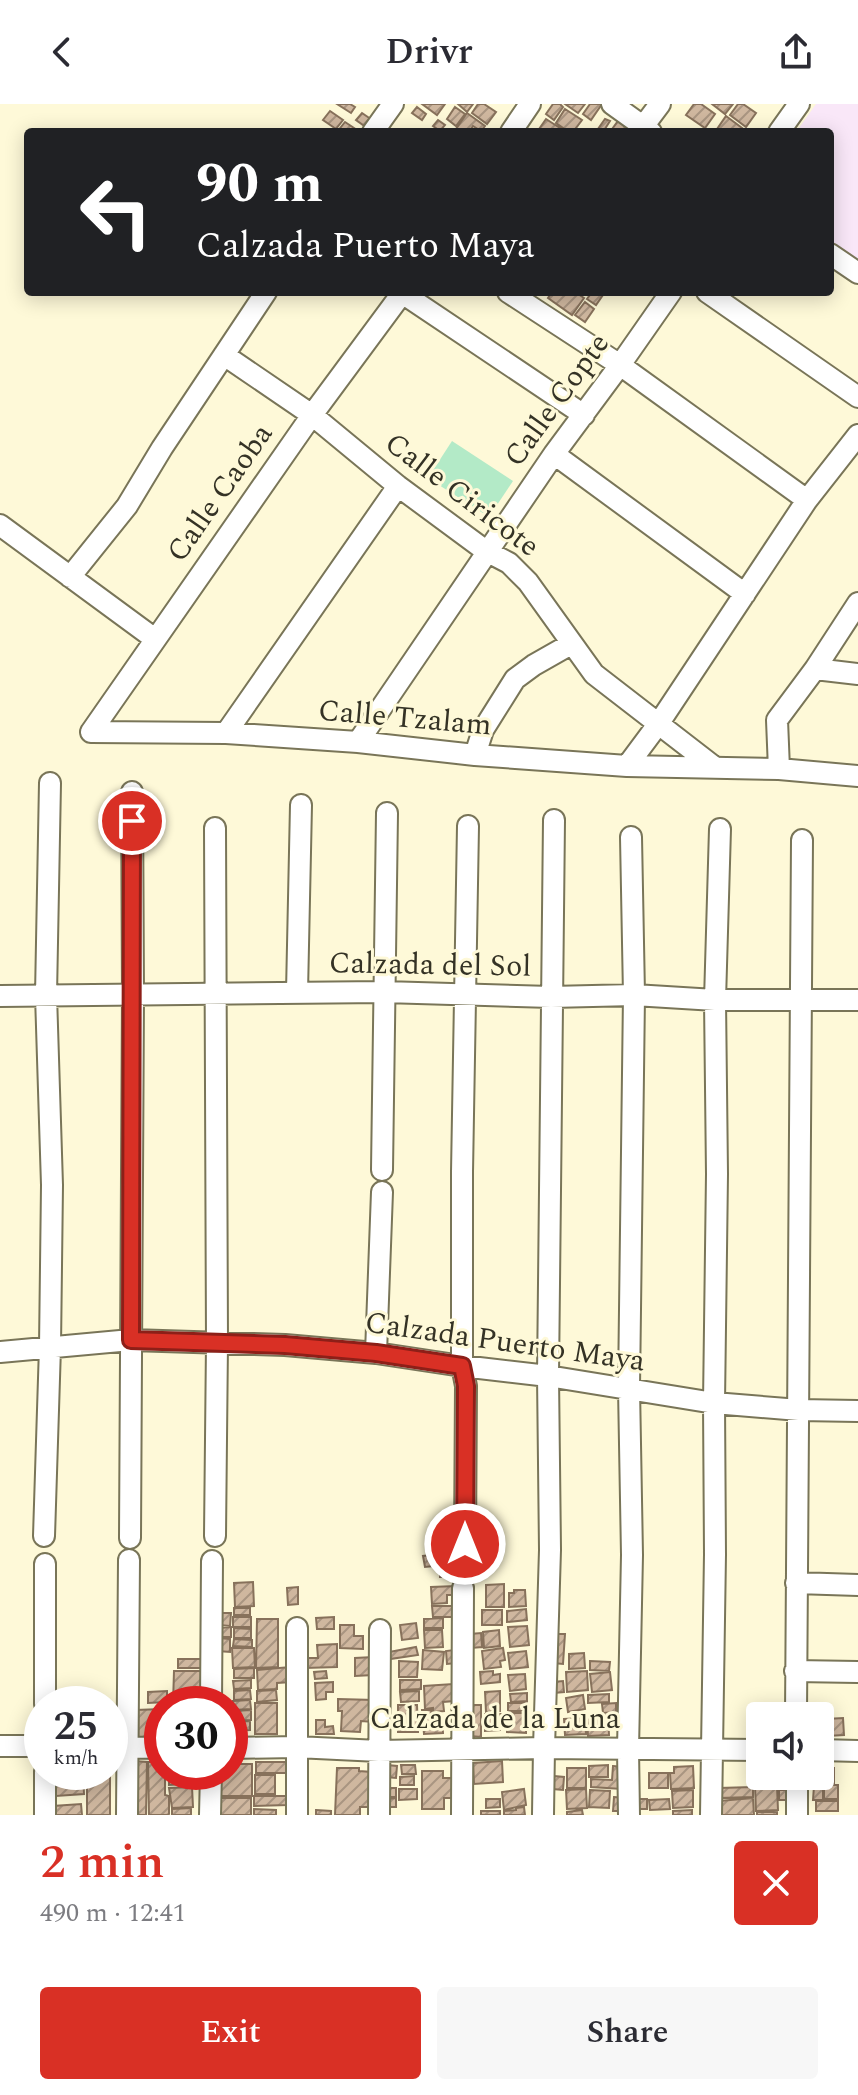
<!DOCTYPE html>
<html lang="en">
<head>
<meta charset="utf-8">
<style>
  :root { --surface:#fff; --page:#f7f7f7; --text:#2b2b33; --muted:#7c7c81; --accent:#d93025 }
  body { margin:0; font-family:Spectral,serif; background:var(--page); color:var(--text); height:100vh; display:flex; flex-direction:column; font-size:30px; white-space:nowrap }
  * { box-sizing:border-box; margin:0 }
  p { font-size:26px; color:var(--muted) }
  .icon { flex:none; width:44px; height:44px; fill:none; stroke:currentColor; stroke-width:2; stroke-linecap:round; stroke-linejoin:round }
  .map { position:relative; height:1711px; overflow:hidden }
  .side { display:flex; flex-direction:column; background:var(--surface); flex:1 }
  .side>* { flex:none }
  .top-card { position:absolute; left:24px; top:24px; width:810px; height:168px; border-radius:8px; box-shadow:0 4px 20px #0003; background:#202124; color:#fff; overflow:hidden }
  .buttons { position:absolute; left:746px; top:1598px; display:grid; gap:16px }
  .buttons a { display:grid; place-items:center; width:88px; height:88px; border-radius:8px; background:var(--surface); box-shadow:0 4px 20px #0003; font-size:40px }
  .speed { position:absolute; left:24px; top:1582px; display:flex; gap:16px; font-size:40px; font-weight:700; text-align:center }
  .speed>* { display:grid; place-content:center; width:104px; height:104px; border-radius:50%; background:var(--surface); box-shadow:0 4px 20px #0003; line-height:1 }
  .speed small { font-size:20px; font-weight:400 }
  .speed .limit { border:12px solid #d22; background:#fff; color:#111 }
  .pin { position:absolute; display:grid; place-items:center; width:68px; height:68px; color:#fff; margin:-34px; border:4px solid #fff; border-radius:50%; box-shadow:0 2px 8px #0007 }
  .me { position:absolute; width:88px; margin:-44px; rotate:0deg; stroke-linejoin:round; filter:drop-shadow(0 0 6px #0008) }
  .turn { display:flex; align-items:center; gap:28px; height:168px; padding:0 40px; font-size:36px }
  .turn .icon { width:104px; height:104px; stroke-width:2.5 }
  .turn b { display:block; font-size:56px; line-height:68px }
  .round { display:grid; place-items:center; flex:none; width:84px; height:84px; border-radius:8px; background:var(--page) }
  .headline { display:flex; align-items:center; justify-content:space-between; height:136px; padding:0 40px }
  h1 { font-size:48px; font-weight:600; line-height:60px; color:var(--accent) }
  .primary-button { display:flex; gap:16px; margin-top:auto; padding:16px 40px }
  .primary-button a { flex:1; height:92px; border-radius:8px; background:var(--accent); color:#fff; font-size:32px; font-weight:600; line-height:92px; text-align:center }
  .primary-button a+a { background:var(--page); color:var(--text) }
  header { display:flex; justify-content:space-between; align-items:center; height:104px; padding:0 40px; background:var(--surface); font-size:36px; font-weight:600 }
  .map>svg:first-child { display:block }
  .education { fill:#f9e7f8 }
  .garden { fill:#b3eac7 }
  .building { fill:url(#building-hatch); stroke:#87715b; stroke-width:2 }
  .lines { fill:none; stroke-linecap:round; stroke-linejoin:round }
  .minor-casing { stroke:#797558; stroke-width:24 }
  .minor { stroke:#fff; stroke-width:20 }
  .route-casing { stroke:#8d1f18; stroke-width:20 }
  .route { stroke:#d93025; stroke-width:14 }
  .labels { text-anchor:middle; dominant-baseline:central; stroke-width:6; stroke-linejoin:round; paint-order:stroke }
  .street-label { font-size:30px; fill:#343225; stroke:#fef9d8 }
</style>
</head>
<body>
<header><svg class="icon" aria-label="back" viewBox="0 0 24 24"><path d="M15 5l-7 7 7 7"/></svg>Drivr<svg class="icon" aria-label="share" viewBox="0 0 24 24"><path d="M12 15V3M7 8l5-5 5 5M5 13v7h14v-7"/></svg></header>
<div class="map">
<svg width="858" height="1711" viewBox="0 0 858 1711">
  <defs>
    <pattern id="building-hatch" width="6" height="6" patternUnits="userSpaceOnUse" patternTransform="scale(2)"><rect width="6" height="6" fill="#cfb79f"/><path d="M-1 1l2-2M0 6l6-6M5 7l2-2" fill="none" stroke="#a99581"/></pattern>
  </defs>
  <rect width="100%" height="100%" fill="#fef9d8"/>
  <path class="education" d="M816,0H858V158L830,138V28H796Z"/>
  <path class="garden" d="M452,337L513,377L489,413L428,374Z"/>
  <path class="building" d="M337,0H350L355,3L351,9Z
    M422,0H445L437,11Z
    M458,0H473L467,8Z
    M478,0H484L496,8L487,20L472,9Z
    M553,0H560L563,3L554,16L546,10Z
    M565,0H585L578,9Z
    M590,0H602L591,16L583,10Z
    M694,0H701L715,10L705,24L686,11Z
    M712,0H733L725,10Z
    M738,0H743L756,9L746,23L730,11Z
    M417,3L426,10L422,16L412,9Z
    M455,3L465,10L456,22L447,15Z
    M565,5L582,16L573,28H569L556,19Z
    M330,7L343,16L336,25L323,16Z
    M362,9L375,18L370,26L356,16Z
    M467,9L485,22L481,27L473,22L469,28H460L456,25Z
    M726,12L742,24L739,28H715Z
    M620,14L633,28H610Z
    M546,15L560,24L558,28H537Z
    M605,15L610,17L603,28L598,25Z
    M438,16L445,21L440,27L433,22Z
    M345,18L360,28H337Z
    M552,188H575L584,194L572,211L548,194Z
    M592,188H605L596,201L587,195Z
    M585,198L594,205L585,218L575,211Z
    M441,1450L443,1461L425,1463L423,1452Z
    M446,1462H456V1473H440V1467H446Z
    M253,1478L254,1502L235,1503L234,1479Z
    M504,1480V1503H486V1481Z
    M456,1482V1491H447V1499L432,1500L431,1483Z
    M298,1483V1500L288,1501L287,1484Z
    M514,1486H525L526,1502L509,1503V1489H514Z
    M432,1502H455V1513H433Z
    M234,1504H250V1511H234Z
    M526,1505L527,1516L507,1518V1507Z
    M482,1506H502V1521H482Z
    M219,1509H231L230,1522L219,1521Z
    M233,1513H251V1523H233Z
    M334,1513V1525H317L316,1514Z
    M443,1514V1524H424V1515Z
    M257,1515H278V1563L256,1564Z
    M416,1519L418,1534L402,1536L400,1521Z
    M340,1521H354V1532H363V1545L340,1544Z
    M527,1522L529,1541L510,1543L508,1523Z
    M231,1523V1533H219V1524Z
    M234,1524L251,1525V1534H234Z
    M424,1526H442L443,1543L425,1544Z
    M499,1526L500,1542L484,1544L483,1528Z
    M481,1529L482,1543L471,1544L470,1530Z
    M555,1530H565L563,1560L553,1559Z
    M219,1534L230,1535V1548L218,1547Z
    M234,1535L252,1536V1543L233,1542Z
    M337,1540V1563L305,1564V1554H318L317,1541Z
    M416,1543L418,1551L390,1555L389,1548Z
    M232,1544H254L255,1563L233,1564Z
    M503,1544L505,1556L500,1557L501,1563L484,1565L482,1547Z
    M423,1546L444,1548L442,1566L422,1565Z
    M454,1546L456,1559L447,1560L446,1547Z
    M526,1547L528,1563L510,1565L508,1549Z
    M584,1549L585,1564L569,1565V1550Z
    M373,1553V1571L355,1572V1554Z
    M178,1555H202V1564H178Z
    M399,1557L418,1558L417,1573H399Z
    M590,1557L610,1558L609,1567L590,1566Z
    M290,1563L291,1578L277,1579V1585L258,1586L257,1566Z
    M254,1564V1574H234V1565Z
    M174,1567H205L204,1595H195V1600H173Z
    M326,1567L327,1574L315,1575L314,1568Z
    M493,1567V1571L500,1570V1578L481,1580L480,1568Z
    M587,1567L588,1586L567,1588L566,1568Z
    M610,1568L612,1586L592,1588L590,1570Z
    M525,1570L526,1585L510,1587L508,1571Z
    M251,1576V1584L234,1585L233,1577Z
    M400,1576H421V1585L400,1586Z
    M563,1577L564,1588L554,1589L553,1578Z
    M333,1578V1588H326V1595L316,1596L315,1579Z
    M453,1580L454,1597L443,1598L444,1607L433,1608V1604L425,1605L424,1582Z
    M250,1586L251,1595L234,1596V1587Z
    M276,1586L277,1596L257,1598V1587Z
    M167,1587V1598L148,1599V1588Z
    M419,1587V1597L401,1598L400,1588Z
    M500,1587V1607L486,1608L485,1588Z
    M527,1589V1597L511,1598L510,1590Z
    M609,1590V1598L588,1599V1591Z
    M583,1591L585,1605L568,1608L566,1594Z
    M338,1595L374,1596L373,1618L361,1617L360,1628L341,1627L342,1607H338Z
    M250,1596L251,1605L234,1606L233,1597Z
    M255,1599H277V1630H255Z
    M508,1599H527V1607H508Z
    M616,1599V1608L603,1609L602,1600Z
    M398,1601H417L418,1628H398Z
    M470,1601H481V1633L470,1632Z
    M162,1605V1625L149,1626V1633H137L136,1606Z
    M251,1606V1616L233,1617V1607Z
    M422,1606H431L432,1612L442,1611L443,1629L424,1630Z
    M508,1609H526V1629L507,1628Z
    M485,1610H504V1619H500V1626L485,1627Z
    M608,1611L609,1631L588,1632L587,1613Z
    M621,1611L623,1622L614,1624L612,1613Z
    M585,1614L586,1630L565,1631L564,1615Z
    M843,1614L844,1631L827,1632L826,1615Z
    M316,1616H325V1623L333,1622L334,1630H316Z
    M250,1617V1626L235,1627L234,1618Z
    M134,1657L147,1658L146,1711H133Z
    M502,1657L503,1678L474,1680L473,1659Z
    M148,1658H162V1668H165V1691L169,1692V1710L167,1711H149Z
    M256,1658H287V1669H256Z
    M230,1660H252V1692H220V1668H230Z
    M387,1661L397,1662L396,1674L386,1673Z
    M401,1661H415L416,1670H402Z
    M608,1661V1673H589V1662Z
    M613,1662L623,1663L622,1685L591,1683V1675L612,1676Z
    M693,1662L694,1684L671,1685L670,1669H674V1663Z
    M337,1664H359V1667L372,1668L371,1703H360V1711H335Z
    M567,1664H586V1684H567Z
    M820,1664H834V1680H816V1672H820Z
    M422,1667H443V1674H454V1694H444V1705H422Z
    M55,1668H83L84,1690L56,1692Z
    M87,1668H110V1711H87Z
    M169,1668H189V1680L169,1681Z
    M649,1669H668V1684H649Z
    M255,1671H275V1690H255Z
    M414,1672V1681H400V1673Z
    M554,1672L564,1673L563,1686L553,1685Z
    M802,1672H814V1682H802Z
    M824,1681H838V1695H824Z
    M777,1682L778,1706L756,1707L755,1683Z
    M814,1682L823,1683V1696H813Z
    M192,1683L193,1703L172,1704L169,1684Z
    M753,1683V1693L719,1694V1684Z
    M385,1684H396V1693H386Z
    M399,1685H417V1695L399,1696Z
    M524,1685L526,1701L504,1706L502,1688Z
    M586,1685L587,1704L567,1705L566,1686Z
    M590,1686L610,1687L609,1704L589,1703Z
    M693,1686V1703L673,1704L672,1687Z
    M779,1686H789L788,1696H779Z
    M254,1692H287V1701L254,1702Z
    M614,1693L624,1694L623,1707H613Z
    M221,1694H251V1711H220Z
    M396,1694V1703H387V1695Z
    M753,1694L754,1711H719V1697Z
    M486,1695H500V1703L486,1704Z
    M636,1695H647V1705H636Z
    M669,1695L670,1705L650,1706L649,1696Z
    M816,1697H838V1707H816Z
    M81,1700L82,1711H53V1702Z
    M524,1703L525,1711H504V1707L516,1706V1704Z
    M191,1704V1711H172V1705Z
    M254,1705L276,1706V1711H254Z
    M316,1706L331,1707V1711H316Z
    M582,1706L583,1711H567V1708Z
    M692,1706V1711H673V1707Z
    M481,1707H500V1711H481Z
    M757,1708H777V1711H757Z"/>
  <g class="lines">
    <defs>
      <path id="minor" d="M612,0L651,28
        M373,28L393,0
        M511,28L530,0
        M639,28L660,0
        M779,28L799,0
        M830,150L858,169
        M508,188L620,261L807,396
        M707,188L858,293
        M402,189L584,311
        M224,251L312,311L398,382L486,447L509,459L528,478L594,570L713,662
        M554,350L745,490
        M0,421L155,535
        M70,473L127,402L162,344L266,188
        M815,565L858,570
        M91,628L226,629L358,638L475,651L627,662L779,665L858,672
        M91,628L312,311L403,188
        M226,629L398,382
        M358,638L554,350L620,261L671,188
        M475,651L483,626L515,575L534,561L571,540
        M627,662L659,619L807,396L858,331
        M779,665L777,616L815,565L858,499
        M297,888L301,701
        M0,892L384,888L551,893L634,891L715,896H858
        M382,1066L387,709
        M0,1248L131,1236L285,1241L376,1249L462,1262L548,1272L714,1299L799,1306L858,1307
        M376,1249L382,1088
        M44,1432L50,1243L52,1081L46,891L50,679
        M215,1432L217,1239L215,724
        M130,1434L133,891L132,688
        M465,1440L466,1282L462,1262V1068L468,722
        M796,1479L858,1481
        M297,1524V1711
        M795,1567L858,1568
        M45,1600V1460
        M211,1600L212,1457
        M796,1612L802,736
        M0,1642H42
        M110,1643L162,1644
        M230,1644L296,1643L379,1647L544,1644L760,1646
        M820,1646L858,1647
        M45,1668V1711
        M797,1672V1711
        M127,1711L129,1456
        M210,1711L211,1668
        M379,1711L380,1526
        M462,1711L463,1484
        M543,1711L544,1644L550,1446L548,1272L554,716
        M629,1711L628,1645L632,1451L629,1284L634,891L631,733
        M711,1711L715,1450L714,1299L717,1070L715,896L720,725"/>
    </defs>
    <use href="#minor" class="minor-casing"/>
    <use href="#minor" class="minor"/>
  </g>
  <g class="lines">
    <defs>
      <path id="route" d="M132,717L131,1236L285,1241L376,1249L462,1262L466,1282L465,1440"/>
    </defs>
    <use href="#route" class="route-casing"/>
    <use href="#route" class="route"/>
  </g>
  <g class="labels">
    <g class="street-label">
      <text transform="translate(557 296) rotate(-54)">Calle Copte</text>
      <text transform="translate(220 389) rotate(-55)">Calle Caoba</text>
      <text transform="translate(462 391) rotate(37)">Calle Ciricote</text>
      <text transform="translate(405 614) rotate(5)">Calle Tzalam</text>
      <text transform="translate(430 861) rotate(1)">Calzada del Sol</text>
      <text transform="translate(505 1238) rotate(8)">Calzada Puerto Maya</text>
      <text x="495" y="1615">Calzada de la Luna</text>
    </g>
  </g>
</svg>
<div class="buttons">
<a><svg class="icon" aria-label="sound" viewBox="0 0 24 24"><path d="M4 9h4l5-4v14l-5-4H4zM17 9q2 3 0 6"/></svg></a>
</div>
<div class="speed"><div>25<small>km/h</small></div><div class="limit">30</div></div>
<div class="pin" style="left:132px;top:717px;background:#d93025"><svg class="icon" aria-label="arrive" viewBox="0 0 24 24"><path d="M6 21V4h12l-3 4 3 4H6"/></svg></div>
<svg class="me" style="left:465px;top:1440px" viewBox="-20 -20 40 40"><circle r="17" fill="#d93025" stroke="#fff" stroke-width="3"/><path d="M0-11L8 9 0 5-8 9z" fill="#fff"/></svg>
<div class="top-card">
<div class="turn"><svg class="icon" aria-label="left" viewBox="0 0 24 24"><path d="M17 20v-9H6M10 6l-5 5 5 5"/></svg><div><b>90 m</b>Calzada Puerto Maya</div></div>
</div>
</div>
<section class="side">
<div class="headline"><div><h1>2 min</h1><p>490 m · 12:41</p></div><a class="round" style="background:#d93025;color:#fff"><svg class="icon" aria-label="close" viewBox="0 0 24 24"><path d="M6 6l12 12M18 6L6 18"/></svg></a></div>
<div class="primary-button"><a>Exit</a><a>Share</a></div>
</section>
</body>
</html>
